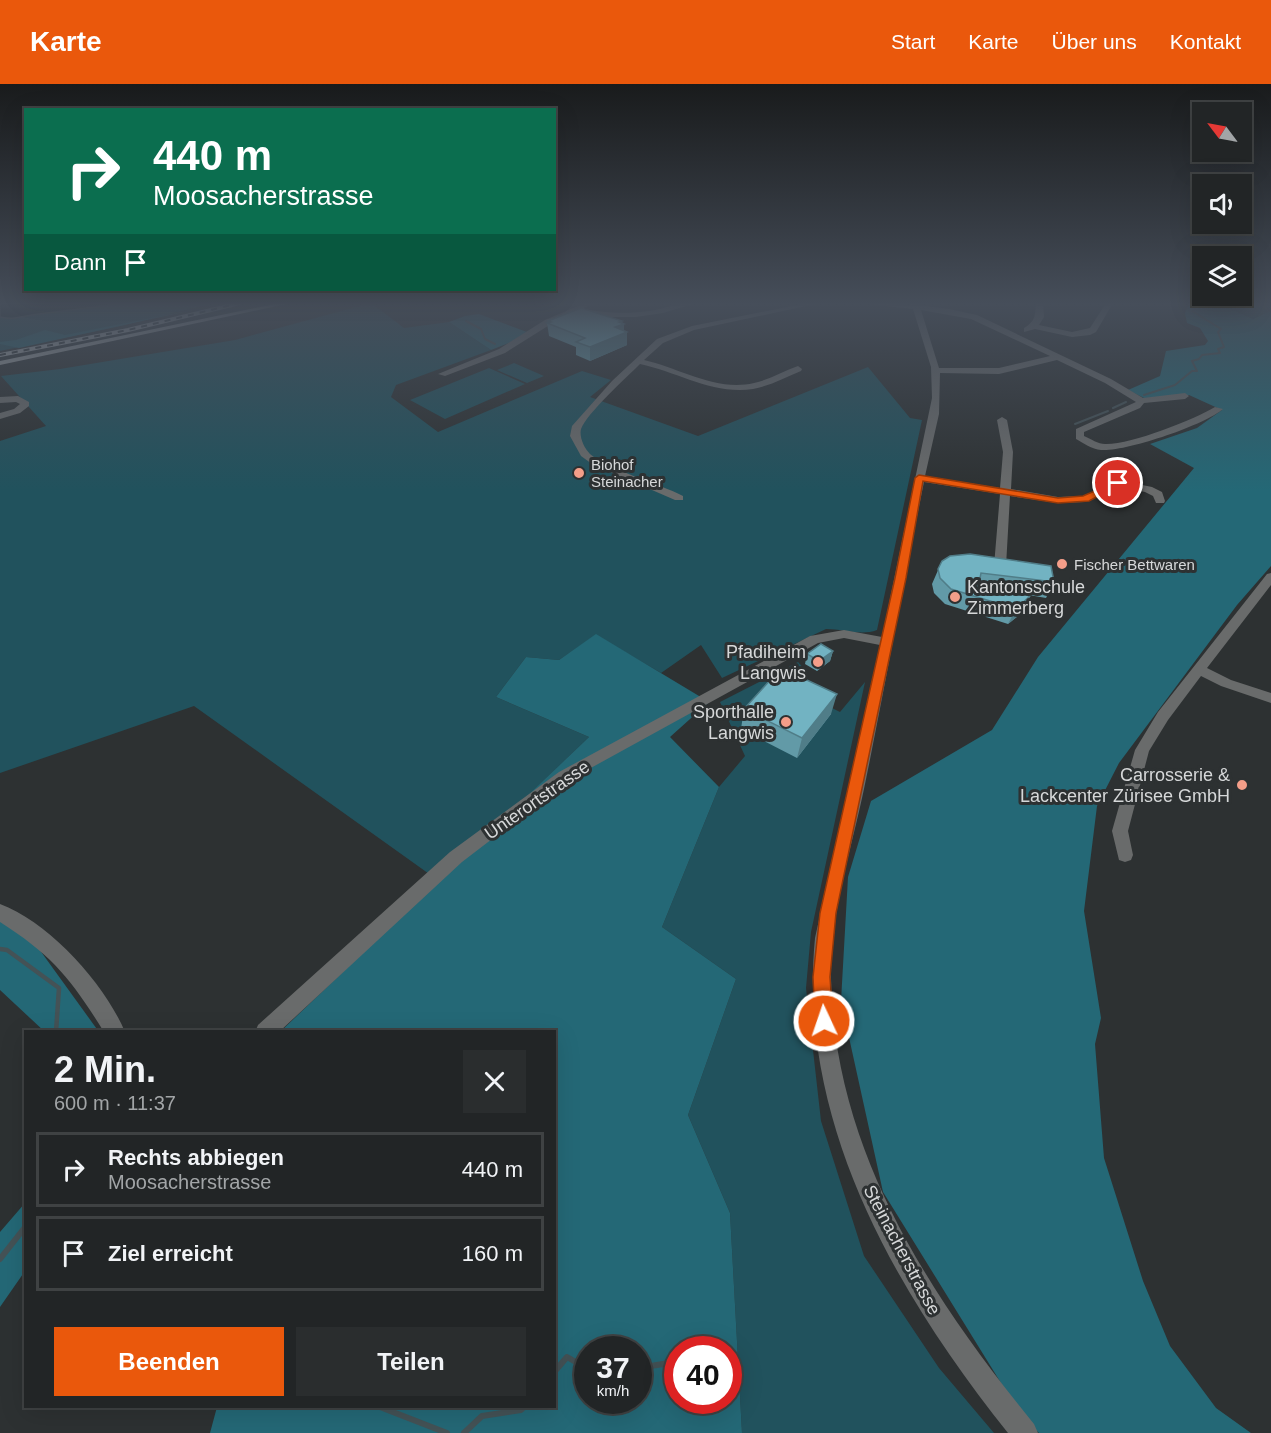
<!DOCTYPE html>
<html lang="de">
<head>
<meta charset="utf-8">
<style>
  :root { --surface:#222526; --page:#2a2d2e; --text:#f1f3f6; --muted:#a2a5a7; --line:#3f4243; --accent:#ea580c }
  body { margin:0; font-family:Helvetica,sans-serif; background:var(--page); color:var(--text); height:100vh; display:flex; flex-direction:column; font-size:22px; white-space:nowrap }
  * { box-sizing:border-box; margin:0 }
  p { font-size:20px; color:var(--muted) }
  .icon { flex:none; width:33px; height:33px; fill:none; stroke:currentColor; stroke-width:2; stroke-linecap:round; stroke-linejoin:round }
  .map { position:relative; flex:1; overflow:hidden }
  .side { position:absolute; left:24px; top:946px; width:532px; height:378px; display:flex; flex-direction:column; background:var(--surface); border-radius:0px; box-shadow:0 6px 24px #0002,0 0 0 2px var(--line) }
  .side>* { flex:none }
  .banner { position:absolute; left:24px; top:24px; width:532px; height:183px; border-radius:0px; box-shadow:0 6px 24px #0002,0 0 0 2px var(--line); background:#0b6e4f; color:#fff; overflow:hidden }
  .needle { width:39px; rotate:302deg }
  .controls { position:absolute; left:1192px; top:18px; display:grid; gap:12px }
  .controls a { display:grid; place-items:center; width:60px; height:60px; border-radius:0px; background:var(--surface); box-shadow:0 6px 24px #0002,0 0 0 2px var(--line); font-size:30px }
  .speed { position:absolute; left:574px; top:1252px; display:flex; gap:12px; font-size:30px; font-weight:700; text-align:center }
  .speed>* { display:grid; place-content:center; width:78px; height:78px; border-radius:50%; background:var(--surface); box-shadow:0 6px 24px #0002,0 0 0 2px var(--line); line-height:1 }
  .speed small { font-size:15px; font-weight:400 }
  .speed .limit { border:9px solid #d22; background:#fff; color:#111 }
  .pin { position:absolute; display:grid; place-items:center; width:51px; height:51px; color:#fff; margin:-26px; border:3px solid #fff; border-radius:50%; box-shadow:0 2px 6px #0007 }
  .me { position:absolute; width:66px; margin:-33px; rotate:357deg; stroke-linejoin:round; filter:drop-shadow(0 0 4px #0008) }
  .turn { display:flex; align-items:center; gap:21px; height:126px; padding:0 30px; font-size:27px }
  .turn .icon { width:78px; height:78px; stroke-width:2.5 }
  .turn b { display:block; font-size:42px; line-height:51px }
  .then { display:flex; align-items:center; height:57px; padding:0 30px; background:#0003; gap:12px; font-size:22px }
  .round { display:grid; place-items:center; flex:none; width:63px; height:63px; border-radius:0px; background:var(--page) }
  .overview { display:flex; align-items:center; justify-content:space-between; height:102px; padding:0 30px }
  h1 { font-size:36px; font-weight:600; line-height:45px }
  .action { display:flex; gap:12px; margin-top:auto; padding:12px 30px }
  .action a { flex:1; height:69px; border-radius:0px; background:var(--accent); color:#fff; font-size:24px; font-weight:600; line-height:69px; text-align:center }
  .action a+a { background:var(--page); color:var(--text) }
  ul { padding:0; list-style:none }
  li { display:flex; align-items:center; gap:18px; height:75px; margin:0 12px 9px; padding:0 18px; border:3px solid var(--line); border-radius:0px }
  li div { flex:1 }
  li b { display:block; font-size:22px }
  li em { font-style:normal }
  header { display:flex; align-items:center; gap:36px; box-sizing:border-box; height:84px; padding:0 30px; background:var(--accent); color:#fff }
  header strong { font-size:28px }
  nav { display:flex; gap:33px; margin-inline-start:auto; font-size:21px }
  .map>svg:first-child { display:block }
  .green { fill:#21525d }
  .forest { fill:#246876; fill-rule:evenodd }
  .water { fill:#05191e; stroke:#445256; stroke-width:1.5 }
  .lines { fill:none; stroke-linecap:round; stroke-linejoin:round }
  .stream-far2 { stroke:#445256; stroke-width:2 }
  .stream-far1 { stroke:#445256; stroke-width:4.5 }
  .stream { stroke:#445256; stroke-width:6 }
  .minor { fill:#696b6b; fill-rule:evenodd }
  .major { fill:#a2a5a6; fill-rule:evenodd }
  .rail-casing { stroke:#abaeaf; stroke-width:4 }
  .rail { stroke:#2d3132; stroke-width:2; stroke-dasharray:6; stroke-linecap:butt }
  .wall { fill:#629aa7 }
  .shaded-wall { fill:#507d88 }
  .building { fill:#72b3c2; stroke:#507d88; stroke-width:1.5 }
  .route { fill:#ea580c; stroke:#983908; stroke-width:1.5 }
  .poi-dot { fill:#f49e89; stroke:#2d3132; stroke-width:2 }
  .labels { text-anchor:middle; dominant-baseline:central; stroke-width:6; stroke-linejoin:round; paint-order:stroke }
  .far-poi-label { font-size:15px; fill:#d6d8d9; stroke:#2d3132; text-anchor:start }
  .poi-label { font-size:18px; fill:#d6d8d9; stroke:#2d3132; text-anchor:end }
  .street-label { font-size:18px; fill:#d6d8d9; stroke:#2d3132 }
</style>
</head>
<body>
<header>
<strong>Karte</strong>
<nav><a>Start</a><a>Karte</a><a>Über uns</a><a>Kontakt</a></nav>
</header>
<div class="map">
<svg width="1271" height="1349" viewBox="0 0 1271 1349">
  <rect width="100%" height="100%" fill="#2d3132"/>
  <path class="green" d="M0,219H214L116,243L0,267Z
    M371,219L404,244L449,238L491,266L396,301L391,313L438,348L582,287L611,296L590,313L698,352L868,283L910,334L922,336L877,546C861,552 843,545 826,545L722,594L701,561L661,589L596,551L559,576L526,573L496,613L589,653L439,797L194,622L0,689V357L46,342L1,292L60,285L235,256Z
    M1218,219H1260L1268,228L1253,235Z
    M514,279L544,292L527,299L497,286Z
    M489,284L525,300L445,335L410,316Z
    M798,578L805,586L790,603L840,628L865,598L811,848L806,904L821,1037L864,1172L939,1284L994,1349H742L730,1129L688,1031L736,895L662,843L719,703L745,672L720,618Z"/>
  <path class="forest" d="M1189,219H1218L1253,235L1268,228L1260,219H1271V482L1237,521L1119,679L1097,722L1084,827L1101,934L1095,960L1104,1074L1143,1197L1170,1262L1216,1324L1251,1349H1039L1022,1333L883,1108L841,917L848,793L871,717L992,646L1038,573L1194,384L1150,360L1197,344L1222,326L1189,311L1146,315L1128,306L1160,292L1166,267L1205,261L1208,257L1200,244L1187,239L1185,229Z
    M197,225L19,264L0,260V258L16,256L45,246L65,251Z
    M479,230L527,248L511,258L491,266L449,238L465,232Z
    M596,550L709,618L670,653L719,703L662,843L736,895L688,1031L730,1129L742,1349H210L217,1323H555V948H280L589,653L496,613L526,573L559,576ZM588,1266H639V1317H588ZM678,1266H729V1317H678Z
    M0,835L34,858L99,948H45L0,906Z
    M25,1119V1187L0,1223V1148Z"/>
  <path class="water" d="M0,219H120C91,224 61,227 32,231C18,233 15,236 0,233Z"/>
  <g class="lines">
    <path class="stream-far2" d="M1256,219L1271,227
      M466,237L481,245L485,255L495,260
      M1144,311L1175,301L1192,287H1197L1192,277L1199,275L1202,271L1220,269L1218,265L1224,263L1218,248L1221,245L1192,227L1200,222L1199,219
      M1113,324L1126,318
      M1075,340L1108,327"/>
    <path class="stream-far1" d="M0,865L7,866L59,904L56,948"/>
    <path class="stream" d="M0,1175L26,1142
      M639,1284L669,1279
      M555,1287L567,1273L588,1285
      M380,1323L447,1349
      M464,1349L482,1332L521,1326L524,1323"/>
    <path class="minor" d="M585,219H594L582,225C605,229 627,230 649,227C664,225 681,217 696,219L663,229L636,233H609L577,228L551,240L505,269L445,292L438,290L499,265L545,236Z
      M807,219H820L694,246L663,259L644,276C680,284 716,308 754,299C769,296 783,287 798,282L802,285L801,287C786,293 770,302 753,305C713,311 678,288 640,280C627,293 586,330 581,345C579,353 584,364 590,370C609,386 658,399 683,412V416H675L592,380L581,372L570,352L572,342L612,297L657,255L692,242Z
      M872,219L910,221V219H916L918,221L949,225L977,231L1111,295L1143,314L1185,309L1189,312L1185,315L1144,319L1140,324L1084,348V352C1091,355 1098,360 1105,360C1130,361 1193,336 1215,323L1223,325C1205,341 1125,368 1101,366C1092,365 1083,359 1076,355V345L1136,318L1105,299L1057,276L999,290L940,289L939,330L925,392L1000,404L1003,368L997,336L1002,333L1007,336L1013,368L1011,405L1058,413L1083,412L1118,396L1152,403L1162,408L1165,417L1164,419H1156L1153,412L1145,408L1119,402L1085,418L1058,419L1010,412L1006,482L1000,486L994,482L1000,410L924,398C903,500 885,603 864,705C851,767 830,830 831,894C834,1066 929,1211 1034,1340L1038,1349H1008C897,1210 797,1039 815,854L880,561L844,554L818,559L569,696L462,778L279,948H255L258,941L450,768L559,688L810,552L844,546L882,553L932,314L931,283L913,225L875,221ZM921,226L971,235L1050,272L999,284H939Z
      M1036,219H1043L1044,233L1039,241L1072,248L1090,244L1106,219H1113L1096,248L1090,251L1072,253L1035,245L1024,248V244C1036,237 1035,231 1036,219Z
      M18,312L29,318V322L20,329L0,335V329L14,325L20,320L16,318L0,319V313Z
      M1271,489V501L1207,584L1231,596L1271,609V619L1221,602L1201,592L1168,636L1149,667L1128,747L1133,771L1131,776L1125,778L1119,776L1112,747L1135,666L1158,628L1267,490Z
      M0,820C49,838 105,900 125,948H104C71,895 53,872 0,838Z"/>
    <path class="major" d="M279,219H291L0,281V277Z"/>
    <defs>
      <path id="rail" d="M0,271L128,246L240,219"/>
    </defs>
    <use href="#rail" class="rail-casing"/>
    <use href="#rail" class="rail"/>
  </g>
  <path class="wall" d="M548,237H622L627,261L590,277L576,271V263L549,252L547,239L549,238Z
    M942,477L1054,498L1046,514L1023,510L1030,512L1023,528L1008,540L945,520L934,509L932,500Z
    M833,567L830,577L817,587L805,580L807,570Z
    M744,625L831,630L797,674L741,645Z"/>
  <path class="shaded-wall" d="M622,237V240H624V249L627,248V261L590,277V263L619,238Z
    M1030,512L1023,528L1008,540L1016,525Z
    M833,567L830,577L817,587L819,577Z
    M837,610L831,630L797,674L802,654Z"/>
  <path class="building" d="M581,224L622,237L619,238L624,240L615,243L627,248L590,263L576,258L585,254L547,239L551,238L548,237Z
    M970,470L1051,482L1054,498L981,489L979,499L1030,512L1016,525L951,505L940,494L938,485L942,477L950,472Z
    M821,560L833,567L819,577L807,570Z
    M781,584L837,610L802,654L744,625Z"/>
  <linearGradient id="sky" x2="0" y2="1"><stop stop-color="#191b1c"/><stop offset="0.54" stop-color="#464e5a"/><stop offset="1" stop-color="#464e5a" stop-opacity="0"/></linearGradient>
  <rect width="1271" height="407" fill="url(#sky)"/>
  <path class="route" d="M919,391L1058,414L1083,412L1118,397L1123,399L1089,417L1058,419L923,397L906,494L836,829L830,893L833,937L830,943L824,946L818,943L815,937L813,893L820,829L895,494L915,394Z"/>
  <g class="poi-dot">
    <circle cx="579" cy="389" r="6"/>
    <circle cx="1062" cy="480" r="6"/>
    <circle cx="955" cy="513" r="6"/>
    <circle cx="818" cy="578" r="6"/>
    <circle cx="786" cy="638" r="6"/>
    <circle cx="1242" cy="701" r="6"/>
  </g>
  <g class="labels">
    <g class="far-poi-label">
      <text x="591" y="380">Biohof<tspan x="591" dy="17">Steinacher</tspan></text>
      <text x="1074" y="480">Fischer Bettwaren</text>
    </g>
    <g class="poi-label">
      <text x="967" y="503" text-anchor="start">Kantonsschule<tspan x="967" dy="21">Zimmerberg</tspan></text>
      <text x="806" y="568">Pfadiheim<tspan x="806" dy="21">Langwis</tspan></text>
      <text x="774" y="628">Sporthalle<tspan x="774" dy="21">Langwis</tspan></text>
      <text x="1230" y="691">Carrosserie &amp;<tspan x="1230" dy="21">Lackcenter Zürisee GmbH</tspan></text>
    </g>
    <g class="street-label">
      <text transform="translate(537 716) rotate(-35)">Unterortstrasse</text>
      <text transform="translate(902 1166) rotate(62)">Steinacherstrasse</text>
    </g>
  </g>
</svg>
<div class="controls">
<a><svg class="needle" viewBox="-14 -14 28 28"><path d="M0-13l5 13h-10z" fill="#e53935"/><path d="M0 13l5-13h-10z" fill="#a2a5a7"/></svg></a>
<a><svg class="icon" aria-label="sound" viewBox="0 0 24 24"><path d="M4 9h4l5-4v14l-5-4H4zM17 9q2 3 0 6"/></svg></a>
<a><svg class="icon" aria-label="layers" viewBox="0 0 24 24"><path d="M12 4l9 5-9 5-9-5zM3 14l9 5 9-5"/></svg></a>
</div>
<div class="speed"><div>37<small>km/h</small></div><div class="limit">40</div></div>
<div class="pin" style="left:1118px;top:399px;background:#d93025"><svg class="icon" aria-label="arrive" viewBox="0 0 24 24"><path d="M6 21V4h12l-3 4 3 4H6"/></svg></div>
<svg class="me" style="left:824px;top:937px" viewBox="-20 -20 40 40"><circle r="17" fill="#ea580c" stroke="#fff" stroke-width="3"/><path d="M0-11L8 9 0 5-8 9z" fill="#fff"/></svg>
<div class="banner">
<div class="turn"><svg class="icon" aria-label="right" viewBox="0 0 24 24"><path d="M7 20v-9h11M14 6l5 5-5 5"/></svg><div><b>440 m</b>Moosacherstrasse</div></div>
<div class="then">Dann<svg class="icon" aria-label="arrive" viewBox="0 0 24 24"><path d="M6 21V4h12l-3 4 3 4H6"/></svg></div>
</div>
<section class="side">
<div class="overview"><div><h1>2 Min.</h1><p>600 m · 11:37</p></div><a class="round"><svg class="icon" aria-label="close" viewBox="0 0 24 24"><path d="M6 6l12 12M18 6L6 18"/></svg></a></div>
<ul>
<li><svg class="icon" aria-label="right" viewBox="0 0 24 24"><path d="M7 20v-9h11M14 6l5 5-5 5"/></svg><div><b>Rechts abbiegen</b><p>Moosacherstrasse</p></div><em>440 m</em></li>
<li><svg class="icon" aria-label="arrive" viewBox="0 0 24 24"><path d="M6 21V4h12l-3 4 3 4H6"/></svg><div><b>Ziel erreicht</b></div><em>160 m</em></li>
</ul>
<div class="action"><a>Beenden</a><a>Teilen</a></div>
</section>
</div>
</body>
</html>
